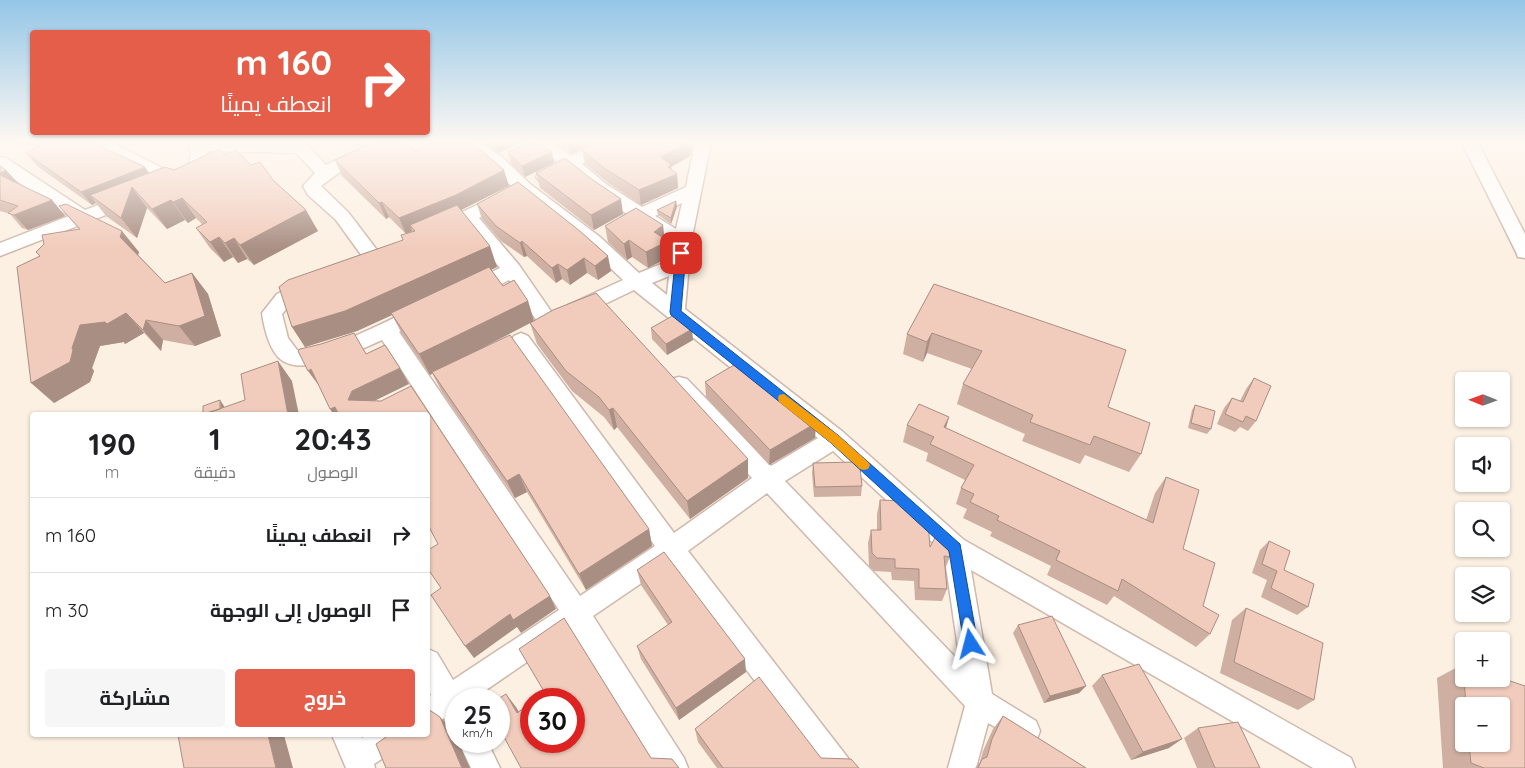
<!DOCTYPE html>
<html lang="ar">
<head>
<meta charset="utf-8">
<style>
  :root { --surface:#fff; --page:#f6f6f6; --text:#202124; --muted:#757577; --line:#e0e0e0; --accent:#e45e49 }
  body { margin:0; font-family:Quicksand,Cairo,sans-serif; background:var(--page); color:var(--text); direction:rtl; height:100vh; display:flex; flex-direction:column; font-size:19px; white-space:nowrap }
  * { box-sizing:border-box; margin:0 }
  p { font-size:16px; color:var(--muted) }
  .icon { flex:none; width:28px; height:28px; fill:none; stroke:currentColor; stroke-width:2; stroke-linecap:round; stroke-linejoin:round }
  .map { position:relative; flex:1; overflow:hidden; direction:ltr }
  .sheet { position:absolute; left:30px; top:412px; width:400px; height:325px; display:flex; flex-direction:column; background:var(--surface); border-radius:5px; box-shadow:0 1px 4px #0004; direction:rtl }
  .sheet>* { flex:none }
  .hud { position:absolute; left:30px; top:30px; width:400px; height:105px; border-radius:5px; box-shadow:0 1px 4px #0004; direction:rtl; background:#e45e49; color:#fff; overflow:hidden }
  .needle { width:32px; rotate:271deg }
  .fabs { position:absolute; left:1455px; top:372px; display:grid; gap:10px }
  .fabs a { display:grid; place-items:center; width:55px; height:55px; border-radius:5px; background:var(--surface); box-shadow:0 1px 4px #0004; font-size:25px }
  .speed { position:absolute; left:445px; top:688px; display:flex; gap:10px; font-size:25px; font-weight:700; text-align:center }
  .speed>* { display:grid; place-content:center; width:65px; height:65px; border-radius:50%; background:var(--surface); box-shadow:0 1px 4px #0004; line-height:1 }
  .speed small { font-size:12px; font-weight:400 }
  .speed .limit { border:8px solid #d22; background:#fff; color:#111 }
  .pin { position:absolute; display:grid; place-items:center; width:42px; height:42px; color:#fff; margin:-21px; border-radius:10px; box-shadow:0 2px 8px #0006 }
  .me { position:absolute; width:55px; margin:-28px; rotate:351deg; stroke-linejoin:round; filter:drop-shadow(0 0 4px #0008) }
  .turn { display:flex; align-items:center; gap:18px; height:105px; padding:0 15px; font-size:22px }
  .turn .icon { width:65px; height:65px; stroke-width:2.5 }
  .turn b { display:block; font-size:35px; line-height:42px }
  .eta { display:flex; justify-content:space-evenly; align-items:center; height:85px; text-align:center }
  .eta b { font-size:30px; font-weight:700; line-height:35px }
  .cta { display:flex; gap:10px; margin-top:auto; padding:10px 15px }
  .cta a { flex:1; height:58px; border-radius:5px; background:var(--accent); color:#fff; font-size:20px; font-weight:700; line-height:58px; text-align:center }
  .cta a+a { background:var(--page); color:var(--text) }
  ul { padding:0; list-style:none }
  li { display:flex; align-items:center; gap:15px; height:75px; padding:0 15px; border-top:1px solid var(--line) }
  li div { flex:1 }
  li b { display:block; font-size:19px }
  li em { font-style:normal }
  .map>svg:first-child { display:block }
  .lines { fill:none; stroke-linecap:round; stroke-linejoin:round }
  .street-casing { stroke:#cfb8ac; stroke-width:3 }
  .street { fill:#fff; fill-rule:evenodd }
  .wall { fill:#cfafa1; fill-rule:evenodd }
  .shaded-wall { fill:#a98e83 }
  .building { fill:#f1cbbb; stroke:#a98e83 }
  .route { fill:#1a73e8; stroke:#114b97 }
  .slow { fill:#f59e0b }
</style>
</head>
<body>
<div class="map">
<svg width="1525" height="768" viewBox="0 0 1525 768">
  <rect width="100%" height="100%" fill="#fcf0e2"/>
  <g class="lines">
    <defs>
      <path id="street" d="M93,143H113L176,175L189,164L191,155L189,143H308L309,147L326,165L371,143H392L390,147L340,172L321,186L348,212L383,258L381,263L374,265L367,263L336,220L308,195L303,186L315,173L296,153L207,151C209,172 192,183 175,187L95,147Z
        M464,143H482L503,158L530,184L600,237L639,273L671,260L673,244L640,223L628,227L622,225L619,221L622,217L627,214L594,192L569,171C559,176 550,184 539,181L536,177L539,173L559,163L533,143H552L571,156L597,143H617L615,147L582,164L606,184L642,207L686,187L695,143H711L691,242L685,309L843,432L964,540L1351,758L1355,768H1313L971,570L992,694L1036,721L1040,731L1036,741L1026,745L988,723L976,768H948L965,706L767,493L688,551L848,758L852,768H820L668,565L593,616L684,758L688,768H657L572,631L473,699H456V726L446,722L444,718L428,727V697L431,695L428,688V649L437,653L453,680L559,610L382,340C360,350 306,376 283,361C270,353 264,328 262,313L277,294L308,278L315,280L318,285L315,290L291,304L282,314L288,338L297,350C329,353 387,321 416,307L423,305L430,307L433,312L430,317L399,332L580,596L655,546L514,346L511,341L514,336L521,333L528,336L674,533L752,478L671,391L668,385L671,379L679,377L687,379L771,466L818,438L634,290L582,315L575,317L568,315L565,310L568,305L623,280L586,245L518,192ZM682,203L676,229L655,216ZM669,276L667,295L652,283ZM833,451L944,553L960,662L785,481Z
        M1462,143H1478L1525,234V258L1518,257L1516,252Z
        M0,157L6,158L85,210L128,194L134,196L137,200L134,204L0,256V243L69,216L0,170Z
        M505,192L511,194L514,198L511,202L479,218L519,265L557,320L560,325L557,330L550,332L543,330L509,280C496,286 479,299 464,295L461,290L464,285L500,268L465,224L446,233L440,235L434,233L431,229L434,225Z
        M332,735H361L362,738L367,735H407L403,745L374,764L375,768H346Z
        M458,741H487L500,768H471Z"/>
    </defs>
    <use href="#street" class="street-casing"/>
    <use href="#street" class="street"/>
  </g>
  <path class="wall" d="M13,143H99L102,147L149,173L174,170L225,155L251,165L273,180L318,231L254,265L247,259L238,263L233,257L224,262L210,248L196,228L203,225L196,218L188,223L185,220L167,229L147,208L137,238L106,216L96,203L92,205L37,166L26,153L37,147Z
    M485,143H520L498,153Z
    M555,143H593L571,154Z
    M693,144L690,156L671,167L672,170L677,174L678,188L641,205L607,182L585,164L582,150Z
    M415,151L509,186L461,210L497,267L491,270L503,286L528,301L534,321L748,478L690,519L617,427L614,430L604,417L572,391L537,344L530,323L465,357L649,529L652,546L586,590L527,492L515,498L442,392L432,373L430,375L402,334L392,315L357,331L305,347L292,327L403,240L412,232L406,234L389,217L386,219L342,176L335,160Z
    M508,152H552L554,163L525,177L511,164Z
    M0,166L19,184L52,200L65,216L28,230L22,228L10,214L0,211Z
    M536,173L623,214L594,230L540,188Z
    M676,201L677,207L671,224L658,215L657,210Z
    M477,204L611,271L598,280L587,273L570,285L562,279L556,283L527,256L524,257L501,241L482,219Z
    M59,206L139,252L138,255L165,283L192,273L208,294L221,336L195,346L163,340L161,351L144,333L125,344L124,342L100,346L92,368L94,371L90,382L54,403L79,229Z
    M605,226L665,239L668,241L669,257L648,268L632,257L627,260L608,242Z
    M934,284L1108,407L1141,454L1129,472L1085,455L1080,464L1022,441L1025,434L957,404L963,384L972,369L927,353L923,362L903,354L907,334Z
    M651,328L693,340L667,355L652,339Z
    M1254,378L1256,421L1248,431L1240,427L1235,432L1217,424L1224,408L1232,398L1240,401L1246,389Z
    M705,382L803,415L816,423L815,438L769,465L706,397Z
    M1195,405L1211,429L1207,434L1188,428L1192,410Z
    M949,417L946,428L1146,520L1155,493L1166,477L1183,549L1203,606L1210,634L1196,647L1114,596L1107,605L1047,575L1051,566L990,536L992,532L963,518L967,509L956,504L961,488L965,480L926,461L928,453L903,442L907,425Z
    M813,463L862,486L861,496L814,497L812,473Z
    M880,500L930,547L950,557L945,569L947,589L942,601L915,600L914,581L892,580L891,572L874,571L869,566L868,543L871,530H877V514Z
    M1269,541L1284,570L1308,607L1297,615L1261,597L1267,580L1252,573L1260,550Z
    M637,570L746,672L679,720L641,659L637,646L668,625L641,585Z
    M1246,608L1314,700L1298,710L1220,673L1232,620Z
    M1018,625L1086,686L1079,693L1044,703L1013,633Z
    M1463,664L1464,665V679H1501L1525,768H1443L1437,678ZM1464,706H1501V744H1464Z
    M1102,675L1169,748L1131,760L1092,686Z
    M1003,716L1086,768H975L980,762L983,751L993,729Z
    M1198,728L1260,768H1197L1184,738Z
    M695,729L821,758L859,768H717L698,742Z"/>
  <path class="shaded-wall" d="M495,143H520L498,153Z
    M569,143H593L571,154Z
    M687,143H693L690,156L671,167L672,176L677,174L678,188L641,205L639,190L661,157Z
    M552,152L554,163L525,177L522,166Z
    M145,167L155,181L133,189L147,208L137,238L121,218L90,195L96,203L92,205L81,192Z
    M6,170L20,185L0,176V173Z
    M504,170L509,186L461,210L410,225L412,231L406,234L399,218Z
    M182,198L196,218L188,223L173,202Z
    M621,199L623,214L594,230L591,215Z
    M52,200L65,216L28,230L14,215Z
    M171,200L185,220L167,229L152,209Z
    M676,201L677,207L671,224V218Z
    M382,202L389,217L386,219L379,203Z
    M306,210L318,231L254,265L240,245Z
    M663,225L665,241H668L669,257L648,268L646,252L654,232Z
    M122,231L139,252L137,258L120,237Z
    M219,237L233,257L224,262L210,242Z
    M234,238L247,259L238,263L225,243Z
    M629,240L632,257L627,260L624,244Z
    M522,241L527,256L524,257L520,243Z
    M490,246L497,267L357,331L305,347L292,327Z
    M608,256L611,271L598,280L595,266Z
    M584,258L587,273L570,285L567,270Z
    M558,264L562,279L556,283L552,268Z
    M192,273L208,294L221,336L195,346L179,326Z
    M528,301L534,321L430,375L419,354Z
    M126,313L144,333L125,344L124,342L100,346L92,368L94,371L90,382L54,403L31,383L72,348L80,325Z
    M146,320L163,340L161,351L143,330Z
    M692,329L693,340L667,355L666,344Z
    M932,333L927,353L923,362L927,342Z
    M278,361L292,381L299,415H288Z
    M400,368L409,384L362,407L348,400L352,391Z
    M311,369L320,387L308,371Z
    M220,400L224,406L225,415H221Z
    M335,407L341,415H334L330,409Z
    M613,408L617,427L614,430L609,410Z
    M949,417L944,434V427Z
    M816,423L815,438L769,465L770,450Z
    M748,459V478L690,519L687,501Z
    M519,474L527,492L515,498L507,481Z
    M649,529L652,546L586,590L579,574Z
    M550,596L556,609L521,633L517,627L474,658L465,646L510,614Z
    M745,659L746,672L679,720L676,708Z
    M1086,686L1079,693L1044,703L1050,696Z
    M506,694L516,707L527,725L517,713Z
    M440,717L452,730L456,738V741H458L470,768H462Z
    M268,735H284L293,768H276Z
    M1182,739L1169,748L1131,760L1143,752Z"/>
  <path class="building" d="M45,143H98V145L145,167L81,192L26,153Z
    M373,143H406L415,151L431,143H473L504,170L456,195L399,218L382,202L379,203L335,160Z
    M529,143H539L552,152L522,166L508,152Z
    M596,143H687L661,157L671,165L668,167L677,174L639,190L604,168L582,150Z
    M219,149L225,155L236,150L251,165L260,162L273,180L306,210L240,245L234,238L225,243L219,237L210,242L196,228L207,222L182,198L173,202L171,200L152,209L132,187L121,218L90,195L165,167L174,170Z
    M565,158L590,178L621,199L591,215L536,173Z
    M0,166L6,170L0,173Z
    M0,175L52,200L14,215L8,213L18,206L0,200Z
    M518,182L581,232L608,256L595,266L584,258L567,270L558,264L552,268L522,241L520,243L496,226L477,204Z
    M676,201L671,218L657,210Z
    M66,204L122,231L120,237L165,283L192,273L205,316L179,326L146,320L143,330L126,313L107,324L105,322L80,325L72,348L73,350L70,362L31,383L17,267L40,256L36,252L44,244L42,235L80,229L59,206Z
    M457,205L490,246L345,311L292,327L279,287L288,280L403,240L401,235L415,231L410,225Z
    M636,208L663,225L654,232L668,241L646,252L629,240L624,244L605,226Z
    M489,267L503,286L514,280L528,301L419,354L391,313Z
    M934,284L1126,350L1108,407L1150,423L1141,454L1094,436L1090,445L1030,422L1033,415L963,384L982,351L932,333L927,342L907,334Z
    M596,293L748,459L687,501L613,408L609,410L599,397L566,371L530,323L553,310Z
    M674,315L692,329L666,344L651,328Z
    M354,333L366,354L385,345L400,368L352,391L348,400L381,401L411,386L550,596L513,620L510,614L465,646L431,595L441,588L428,569V550L438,544L428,525V415H339L335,407L330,409L311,369L308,371L298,351L300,349L321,344Z
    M510,335L649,529L579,574L519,474L507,481L432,372Z
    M278,361L288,415H202L245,400L241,374Z
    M739,362L794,405L803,415L805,414L816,423L770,450L705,382Z
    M1254,378L1271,386L1256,421L1246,416L1243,422L1225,414L1232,398L1243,402Z
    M220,400V409L203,414V406Z
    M919,404L949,417L944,427L1153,523L1166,477L1199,490L1183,549L1215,563L1203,606L1219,615L1210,634L1122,579L1118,591L1056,560L1060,551L997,520L999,516L970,502L974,494L961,488L974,465L930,444L934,437L907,425Z
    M1195,405L1215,411L1211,429L1191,423Z
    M855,462L860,467L862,486L815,487L813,463Z
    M880,500L903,501L928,523L930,547L938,532L947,541L950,557L944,556L947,589L919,588V569L895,568V559L877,558L872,553L871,530H881Z
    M1269,541L1290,551L1284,570L1314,584L1308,607L1271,588L1277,571L1262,564Z
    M664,552L745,659L676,708L637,646L672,622L637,570Z
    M1246,608L1323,643L1314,700L1234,662Z
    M1052,616L1086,686L1050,696L1018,625Z
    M564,618L651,758L672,759L679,768H521L499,728L498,699L506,694L517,713L531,703V741H574V699H537L545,693L519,649Z
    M1139,664L1182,739L1143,752L1102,675Z
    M759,677L821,758L851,759L859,768H723L695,729Z
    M1501,678L1525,686V768H1484L1471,763L1469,744H1501V706H1466L1464,679H1501Z
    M428,709L440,717L462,768H386L376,744L389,735H428Z
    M1003,716L1086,768H978L982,759L987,757L992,739Z
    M1238,722L1260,768H1215L1198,728Z
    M178,735H268L276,768H184Z"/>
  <linearGradient id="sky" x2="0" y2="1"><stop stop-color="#94c6e7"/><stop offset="0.57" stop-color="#fef8f2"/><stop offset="1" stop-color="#fef8f2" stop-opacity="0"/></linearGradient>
  <rect width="1525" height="250" fill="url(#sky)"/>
  <path class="route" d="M681,250L686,253L681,311L839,436L960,544L978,644L976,649L971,651L966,649L964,644L949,551L831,443L671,315L670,312L676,253Z"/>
  <path class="slow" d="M784,394L839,436L868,462L870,465L868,469L864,470L860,469L831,443L779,402L778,398L779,395Z"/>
</svg>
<div class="fabs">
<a><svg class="needle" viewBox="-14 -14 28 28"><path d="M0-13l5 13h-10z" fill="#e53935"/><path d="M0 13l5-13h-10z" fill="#757577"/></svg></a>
<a><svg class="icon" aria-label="sound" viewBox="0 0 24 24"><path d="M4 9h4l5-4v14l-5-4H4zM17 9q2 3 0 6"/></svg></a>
<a><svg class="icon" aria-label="search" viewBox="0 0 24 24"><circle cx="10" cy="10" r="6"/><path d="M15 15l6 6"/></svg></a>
<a><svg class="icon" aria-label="layers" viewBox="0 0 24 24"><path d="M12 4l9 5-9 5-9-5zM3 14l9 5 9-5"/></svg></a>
<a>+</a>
<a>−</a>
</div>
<div class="speed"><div>25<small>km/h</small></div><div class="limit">30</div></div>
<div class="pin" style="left:681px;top:253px;background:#d93025"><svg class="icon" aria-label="arrive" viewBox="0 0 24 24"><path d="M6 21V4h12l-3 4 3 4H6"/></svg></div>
<svg class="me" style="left:971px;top:644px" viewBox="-20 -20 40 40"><path d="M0-17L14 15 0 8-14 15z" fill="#1a73e8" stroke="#fff" stroke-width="4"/></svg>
<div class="hud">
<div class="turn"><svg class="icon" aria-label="right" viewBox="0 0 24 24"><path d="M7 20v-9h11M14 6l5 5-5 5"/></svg><div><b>160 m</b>انعطف يمينًا</div></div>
</div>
<section class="sheet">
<div class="eta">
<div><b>20:43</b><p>الوصول</p></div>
<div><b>1</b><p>دقيقة</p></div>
<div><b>190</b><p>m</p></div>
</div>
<ul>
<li><svg class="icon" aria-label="right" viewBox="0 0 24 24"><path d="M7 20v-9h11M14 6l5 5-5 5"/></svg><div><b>انعطف يمينًا</b></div><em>160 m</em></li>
<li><svg class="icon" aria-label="arrive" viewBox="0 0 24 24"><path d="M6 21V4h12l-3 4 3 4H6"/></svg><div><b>الوصول إلى الوجهة</b></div><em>30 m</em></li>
</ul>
<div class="cta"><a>خروج</a><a>مشاركة</a></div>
</section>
</div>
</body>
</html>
